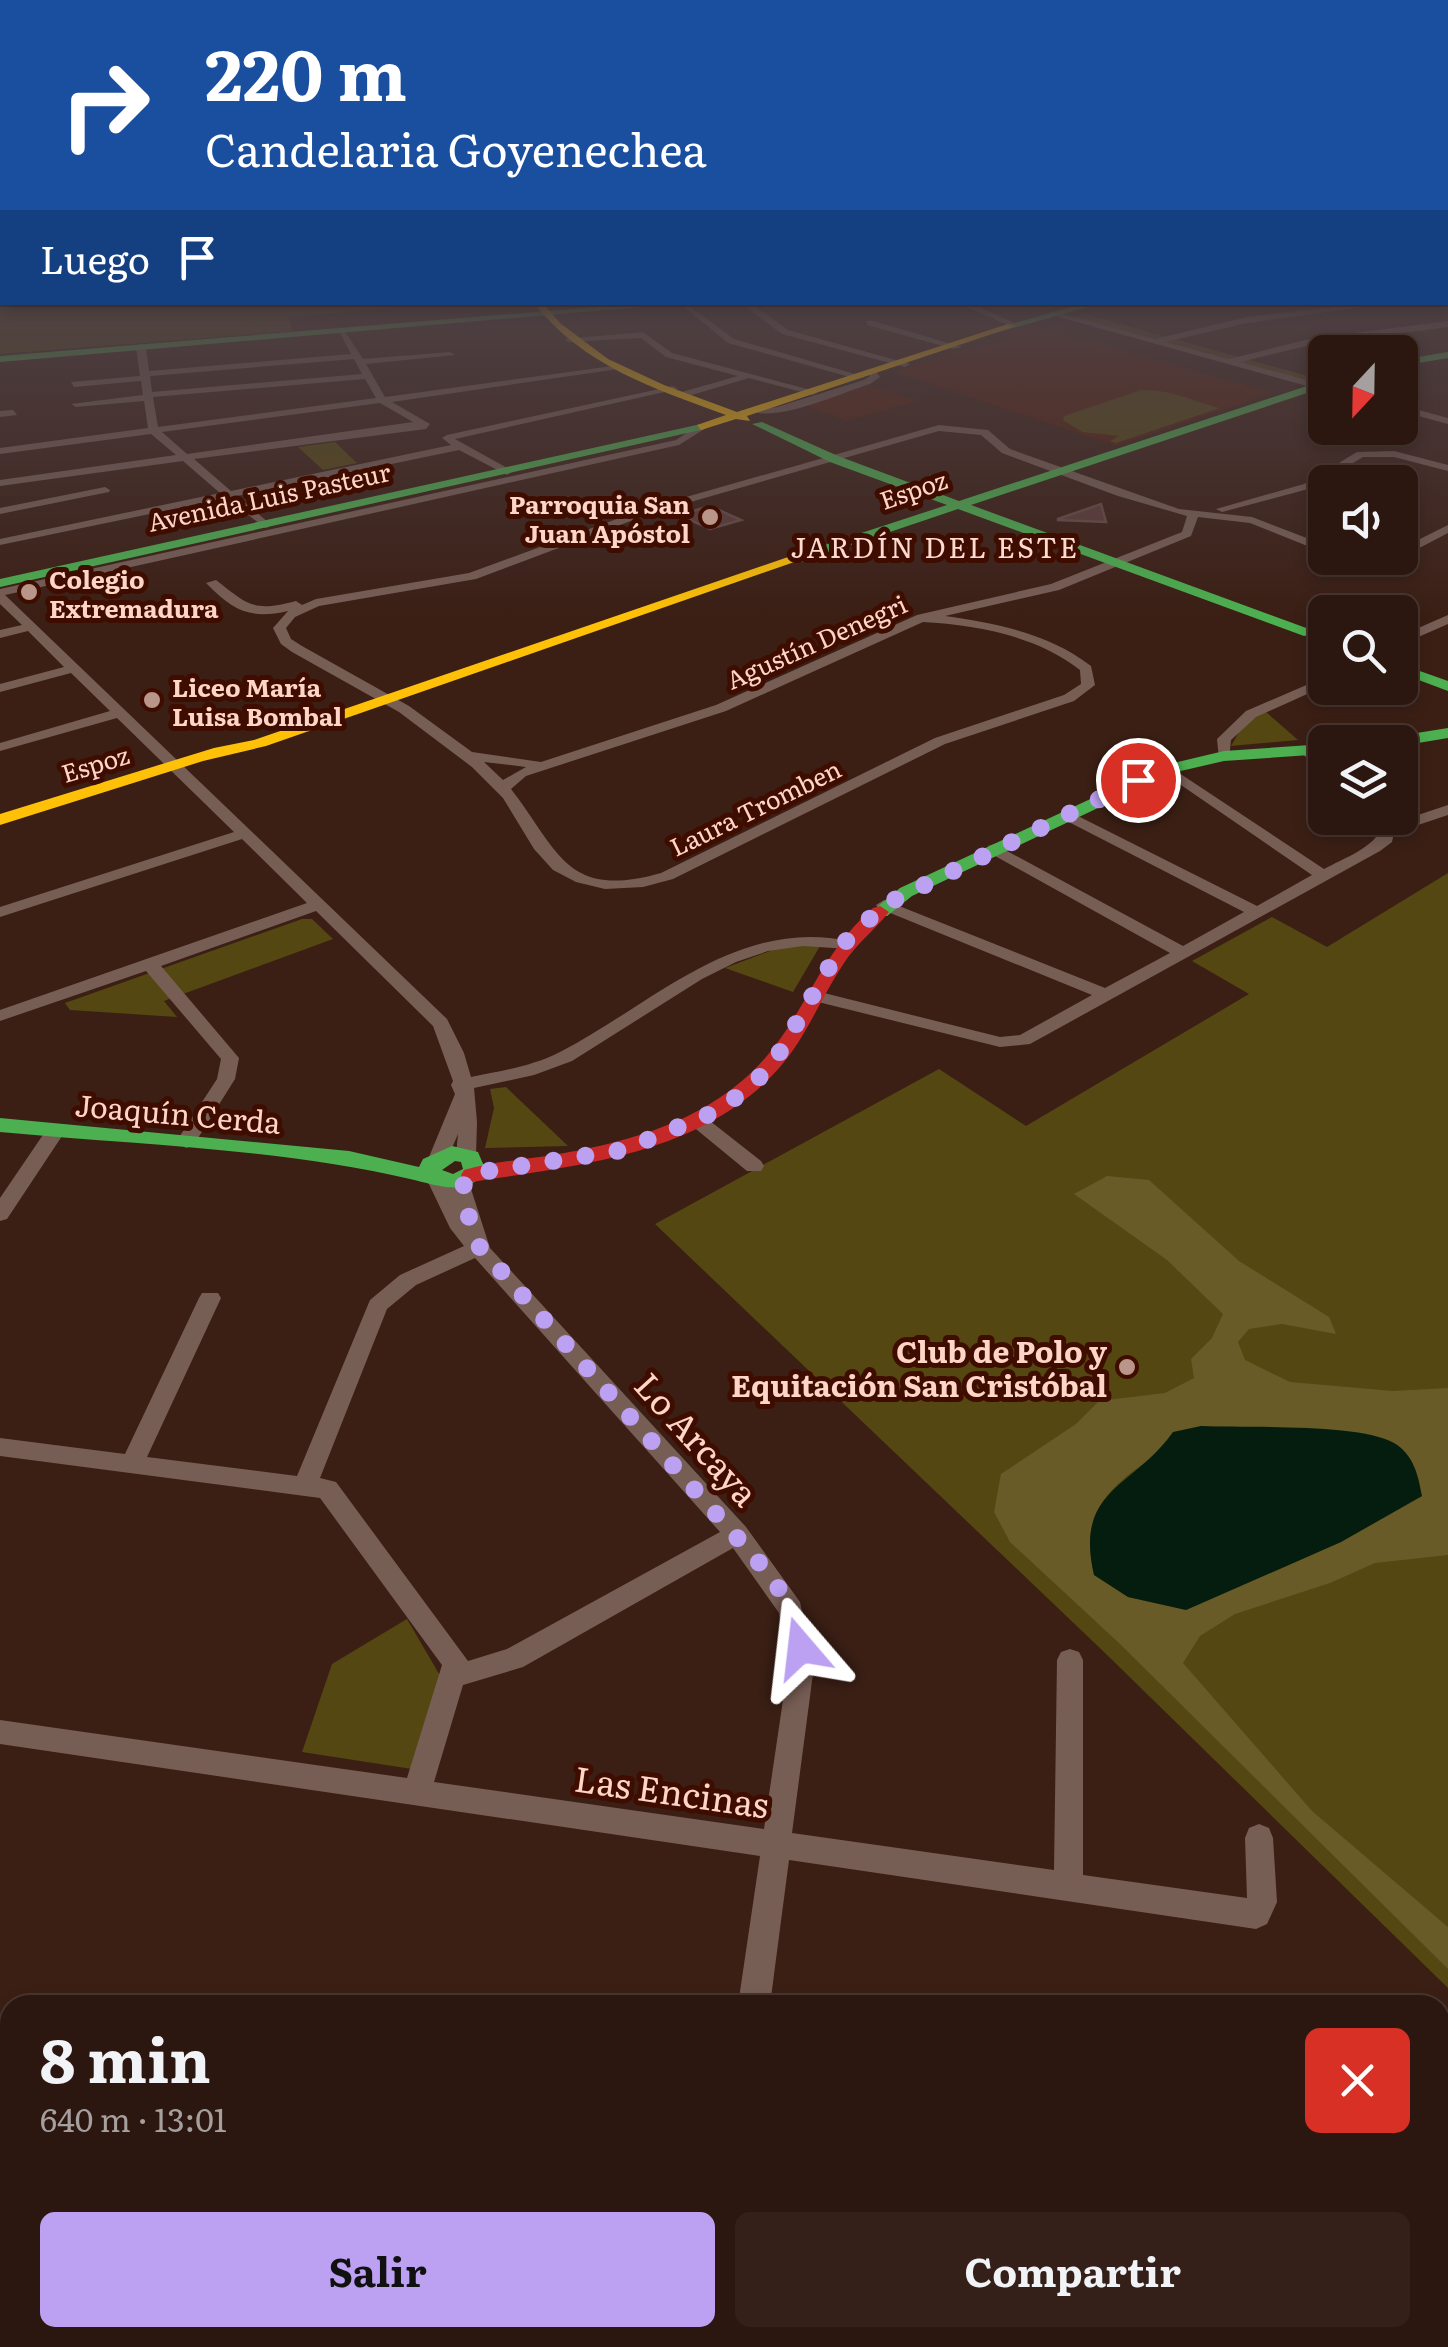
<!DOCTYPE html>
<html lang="es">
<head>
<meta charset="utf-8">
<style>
  :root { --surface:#2c1710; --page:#342019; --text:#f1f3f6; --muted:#a69f9f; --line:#483630; --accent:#bca0f2 }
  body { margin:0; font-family:Literata,serif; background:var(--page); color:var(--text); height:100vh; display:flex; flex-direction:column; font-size:38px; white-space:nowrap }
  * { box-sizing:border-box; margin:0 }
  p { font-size:32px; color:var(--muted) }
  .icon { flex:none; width:55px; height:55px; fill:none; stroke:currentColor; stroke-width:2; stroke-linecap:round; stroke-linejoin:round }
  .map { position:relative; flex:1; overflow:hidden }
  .side { position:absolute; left:0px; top:1995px; width:1450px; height:352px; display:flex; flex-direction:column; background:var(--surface); border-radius:30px 30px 0 0; box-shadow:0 5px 15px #0003,0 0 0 2px var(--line) }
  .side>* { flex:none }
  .guide { position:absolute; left:0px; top:0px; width:1450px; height:305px; box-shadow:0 5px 15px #0003,0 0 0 2px var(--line); background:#1a4fa0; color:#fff; overflow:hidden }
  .needle { width:65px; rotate:202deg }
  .controls { position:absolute; left:1308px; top:335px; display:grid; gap:20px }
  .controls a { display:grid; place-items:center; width:110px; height:110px; border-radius:15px; background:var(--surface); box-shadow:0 5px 15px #0003,0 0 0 2px var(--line); font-size:50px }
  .pin { position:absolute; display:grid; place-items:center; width:85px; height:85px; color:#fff; margin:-42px; border:5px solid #fff; border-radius:50%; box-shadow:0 2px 10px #0007 }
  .me { position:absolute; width:110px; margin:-55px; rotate:343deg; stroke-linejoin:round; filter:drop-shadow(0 0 8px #0008) }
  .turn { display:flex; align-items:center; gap:35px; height:210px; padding:0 40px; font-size:45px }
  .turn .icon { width:130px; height:130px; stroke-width:2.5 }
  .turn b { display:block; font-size:70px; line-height:85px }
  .then { display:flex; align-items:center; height:95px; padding:0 40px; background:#0003; gap:20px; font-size:38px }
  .round { display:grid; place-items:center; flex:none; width:105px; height:105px; border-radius:15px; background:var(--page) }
  .summary { display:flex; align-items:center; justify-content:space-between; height:170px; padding:0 40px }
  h1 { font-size:60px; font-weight:700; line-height:75px }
  .primary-button { display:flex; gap:20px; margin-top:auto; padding:20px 40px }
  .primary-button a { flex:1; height:115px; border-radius:15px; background:var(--accent); color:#111; font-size:40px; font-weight:700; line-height:115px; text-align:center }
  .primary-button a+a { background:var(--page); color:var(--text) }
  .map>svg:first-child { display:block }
  .built { fill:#531e0b }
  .green { fill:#544712 }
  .forest { fill:#685b27; fill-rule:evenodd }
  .water { fill:#051d0e }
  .building { fill:#5b3b38; stroke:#664b47; stroke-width:2.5 }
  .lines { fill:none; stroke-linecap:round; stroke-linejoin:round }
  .street { fill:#775e55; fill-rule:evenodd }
  .fast { fill:#4caf50; fill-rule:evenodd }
  .slow { fill:#ffc107; fill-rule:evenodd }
  .jam { fill:#c62828; fill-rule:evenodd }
  .route { stroke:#bca0f2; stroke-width:18; stroke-dasharray:0 32.4 }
  .poi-dot { fill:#ba9589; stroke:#3f0c00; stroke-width:4 }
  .labels { text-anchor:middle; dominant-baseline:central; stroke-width:10; stroke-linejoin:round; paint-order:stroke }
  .far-street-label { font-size:25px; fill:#ffd5c7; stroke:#3f0c00 }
  .far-poi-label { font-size:25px; font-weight:bold; fill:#ffd5c7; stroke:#3f0c00; text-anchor:start }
  .far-neighbourhood-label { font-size:28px; letter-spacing:2.5px; fill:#fddad0; stroke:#3f0c00 }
  .street-label { font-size:30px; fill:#ffd5c7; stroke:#3f0c00 }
  .poi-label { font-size:30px; font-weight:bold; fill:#ffd5c7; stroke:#3f0c00; text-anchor:end }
  .near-street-label { font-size:35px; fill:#ffd5c7; stroke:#3f0c00 }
</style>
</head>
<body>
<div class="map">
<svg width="1448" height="2347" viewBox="0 0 1448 2347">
  <rect width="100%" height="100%" fill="#3b1f15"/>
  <path class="built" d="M1034,325L1272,393L1117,446L895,372L963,349L1001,343L993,339Z
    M869,385L917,401L847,421L807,406Z"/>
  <path class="green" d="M0,286L2,302L452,303L288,317L293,331L0,354Z
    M1084,314L1322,380L1309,381L1073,317Z
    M1141,390C1172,389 1194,402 1220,408L1116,443L1110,441L1119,436L1082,432L1063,420L1064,416Z
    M335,442L357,463L323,470L298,447Z
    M1265,711L1298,740L1231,746L1243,725Z
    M1448,873V1988L1104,1652L655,1224L939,1069L1026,1126L1249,994L1192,961L1272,917L1327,947Z
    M302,919H312L333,939L164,1001L177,1017L70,1010L65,1003Z
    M823,941L793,992L725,968L778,948Z
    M506,1087L568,1146L485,1148L494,1108L490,1089Z
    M407,1619L442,1679L412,1769L302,1752L332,1664Z
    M0,2176L10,2177V2338H814L813,2347H0Z"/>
  <path class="forest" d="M1107,1176L1149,1180L1239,1261L1329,1317L1336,1334L1282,1324L1249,1329L1238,1342L1245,1360L1290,1382L1393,1391L1448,1388V1555L1375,1563L1330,1583L1235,1614L1200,1636L1183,1663L1312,1811L1448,1927V1969L1120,1644L1010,1542L994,1512L1001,1474L1076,1424L1099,1401L1165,1393L1194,1378L1191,1359L1212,1338L1223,1314L1167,1260L1074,1194ZM1201,1426L1361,1433L1422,1496L1341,1542L1186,1610L1128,1597L1094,1575C1073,1489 1142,1469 1201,1426Z"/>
  <path class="water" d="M1201,1426C1245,1428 1360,1423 1394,1443C1414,1455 1418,1475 1422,1496L1341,1542L1186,1610L1128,1597L1094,1575C1074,1488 1133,1489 1173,1432Z"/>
  <path class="building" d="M1101,504L1106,522L1058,520V519Z
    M710,506L741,520L710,529L679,515Z"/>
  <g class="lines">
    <path class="street" d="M678,302H684L734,339L865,377L857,379L728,343Z
      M739,302H749L788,330L910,364L905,367L782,334Z
      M955,302H968L1019,325L1012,327Z
      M1371,302H1400L1247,323L1165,342L1229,359L1314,338L1448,321V327L1314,344L1240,362L1325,385V391L1048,314L1052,311L1155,339L1247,317Z
      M867,321H873L962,347L954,349L867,325Z
      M344,330L363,359L450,352L455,355L366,364L385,397L620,365L625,368L392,402L430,424L426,429L194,459L231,491L451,445L442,438L447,435L673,386L678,389L455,439L511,470L512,472L507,475L459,450L237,496L269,523V527L265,528L227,498L0,545V539L220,493L183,461L0,486V480L176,455L151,434L0,454V448L148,428L144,401L76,407L71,404L143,395L141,381L74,387L71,382L140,376L136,347L141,344L146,347L149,371L351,354L340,333ZM354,359L362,374L152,392L150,376ZM365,379L376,398L158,427L153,397ZM380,403L413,422L187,454L162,432Z
      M643,332L672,353L818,392L813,395L749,378L685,397L682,392L738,376L666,357L641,338L568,342L564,339Z
      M869,370H875L880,377L870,384C841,393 778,422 751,411L777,407L864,380L870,376Z
      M1400,405L1448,418V424L1400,411Z
      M13,410L17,415L0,417V411Z
      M939,425L988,430L1010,449L1179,509L1252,517L1325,545V553L1250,523L1198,517L1191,536L1059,590L945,616C996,623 1050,634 1091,666L1095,685L1074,701L945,744L673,879L643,887L605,889L576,882L553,870L534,849L503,798L472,767L399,712L292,652L281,644L273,628L288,611C249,620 233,610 206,583L216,580C249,606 254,612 296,601L302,605L316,599L469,573L644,509ZM939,431L981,435L1002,453L1118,496L1187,516L1182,532L1051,584L917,615L716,705L541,762L472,752L409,706L302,646L291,639L286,628L295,617L319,606L476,579L652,513ZM923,622C977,625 1037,636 1080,670L1081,684L1064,695L935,738L661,873C566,900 559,851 511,789L526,776L726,711ZM484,762L526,767L503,780Z
      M697,426L706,428L679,445L5,595L447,1019L464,1053L471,1077C501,1071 533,1066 560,1052C653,1004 736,917 849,941V949L803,946L768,951L736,962L702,979L572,1061L534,1075L474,1088L477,1122L476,1155L466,1161L456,1155L458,1134L446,1162L439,1163L429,1157L455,1094L451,1085L453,1081L433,1026L316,911L161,966L239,1058L235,1079L193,1146L186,1148L176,1142L217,1079L221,1059L146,971L0,1021V1010L307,903L242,839L0,917V907L234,832L117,718L0,751V743L110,711L71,673L0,692V684L64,667L28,631L0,638V630L22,625L0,604V589L676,440Z
      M1394,451L1448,465V471L1394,457H1363L1312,488L1222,512L1216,509L1304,484L1357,452Z
      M105,487L110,490L109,492L0,514V508Z
      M1448,525V533L1404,556L1400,558V549Z
      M1359,558H1388C1382,564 1365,564 1359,558Z
      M1448,615V624L1400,645V636Z
      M1325,677V686L1256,717L1231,740L1229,759H1219L1217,739L1246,711Z
      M1305,746L1325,762V774L1298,750Z
      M1167,765L1324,869C1344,858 1374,848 1382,827L1448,805V815L1394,833L1392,842L1380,851L1030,1044L1000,1047L806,999L803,995L812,990L1000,1037L1020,1035L1092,995L878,908L876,905L884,900L1105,988L1170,953L988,852V846L994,844L1183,946L1244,912L1061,818L1058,815L1066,810L1257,906L1312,875L1162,772L1160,769Z
      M698,1115L705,1117L761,1161L764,1166L761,1171H747L691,1125L688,1121Z
      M56,1124L66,1130L7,1219L0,1221V1198L49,1126Z
      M437,1173L444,1175L451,1188L457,1175H471L474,1180L471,1189L490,1248L746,1527L800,1602L814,1666L792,1833L1054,1870L1057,1660L1061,1652L1070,1649L1079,1652L1083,1660V1875L1247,1898L1245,1838L1249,1828L1259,1824L1269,1828L1273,1838L1277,1902L1267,1924L1256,1929L789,1860L770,2005H738L760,1856L0,1744V1720L407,1778L442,1665L320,1498L0,1456V1438L125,1454L199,1298L202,1293H218L221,1298L147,1457L297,1476L370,1300L400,1275L464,1246L450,1228L427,1180ZM475,1258L720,1532L507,1649L468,1661L336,1482L320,1478L387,1309L416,1285ZM733,1548L779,1613L788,1666L764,1829L434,1782L463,1685L523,1667Z"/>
    <path class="fast" d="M656,302H701L0,362V356Z
      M1089,302H1106L995,333L990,330Z
      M1448,352V358L1400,366V360Z
      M1325,380V387L971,505L1309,629V635L1304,636L958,509L801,562H791V556L947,505L830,462L752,424L762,422L838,456L959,501Z
      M701,424L705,429L0,587V579Z
      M1400,664L1448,681V691L1400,673Z
      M1448,728V738L1400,746V742H1384L1392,737Z
      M1325,744V754L1224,761L1172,773L912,896L887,916H873L871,912L900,888L1161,766L1224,751Z
      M0,1118L349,1151L419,1167L423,1159L452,1146L478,1152L486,1171C466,1198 437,1185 410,1179C277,1148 136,1145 0,1132ZM455,1161L461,1162L463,1169L453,1174L442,1170Z
      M0,2092L10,2094V2130L0,2128Z
      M1440,2332L1448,2347H1353L1349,2338H1440Z"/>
    <path class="slow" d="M533,302H542L560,323L608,359L664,385L737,412L1008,324L1016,326L747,416L750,421L736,419L701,430L697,425L726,415C653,388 583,366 533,302Z
      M791,556L803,559L266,746L203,761L0,825V814L214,748L254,740Z"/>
    <path class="jam" d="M880,906L889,912C875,930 857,943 844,963C821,997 807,1036 780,1067C703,1155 580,1165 472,1182L464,1180L461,1175L464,1170C491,1162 520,1160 547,1156C628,1143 711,1121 766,1057C808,1008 821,953 873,908Z"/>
  </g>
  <linearGradient id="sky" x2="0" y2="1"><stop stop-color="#20110c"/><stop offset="0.47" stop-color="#4f4246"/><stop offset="1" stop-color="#4f4246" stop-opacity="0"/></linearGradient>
  <rect width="1448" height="615" fill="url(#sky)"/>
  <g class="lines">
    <path class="route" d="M801,1648L792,1610L771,1576L478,1245L463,1198L464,1180L482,1172L623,1150L717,1111L750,1087L774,1062L842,945L884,905L1138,780"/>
  </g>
  <g class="poi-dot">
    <circle cx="710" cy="517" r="10"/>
    <circle cx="29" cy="592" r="10"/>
    <circle cx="152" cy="700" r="10"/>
    <circle cx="1127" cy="1367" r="10"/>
  </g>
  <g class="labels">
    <g class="far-street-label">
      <text transform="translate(913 489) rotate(-19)">Espoz</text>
      <text transform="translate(269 496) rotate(-12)">Avenida Luis Pasteur</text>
      <text transform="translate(816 641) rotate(-24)">Agustín Denegri</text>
      <text transform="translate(95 763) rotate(-17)">Espoz</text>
      <text transform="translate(755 807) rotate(-26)">Laura Tromben</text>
    </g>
    <g class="far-poi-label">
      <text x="690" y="503" text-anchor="end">Parroquia San<tspan x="690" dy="29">Juan Apóstol</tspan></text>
      <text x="49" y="578">Colegio<tspan x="49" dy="29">Extremadura</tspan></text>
      <text x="172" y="686">Liceo María<tspan x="172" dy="29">Luisa Bombal</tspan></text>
    </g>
    <g class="far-neighbourhood-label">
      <text x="935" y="546">JARDÍN DEL ESTE</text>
    </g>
    <g class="street-label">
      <text transform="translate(178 1112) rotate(5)">Joaquín Cerda</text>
    </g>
    <g class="poi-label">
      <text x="1107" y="1350">Club de Polo y<tspan x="1107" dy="34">Equitación San Cristóbal</tspan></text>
    </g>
    <g class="near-street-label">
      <text transform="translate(698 1438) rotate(48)">Lo Arcaya</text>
      <text transform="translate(672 1790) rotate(8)">Las Encinas</text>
    </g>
  </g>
</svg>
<div class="controls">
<a><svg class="needle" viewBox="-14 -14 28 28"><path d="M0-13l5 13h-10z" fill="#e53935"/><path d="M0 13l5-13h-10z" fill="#a69f9f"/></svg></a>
<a><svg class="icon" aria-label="sound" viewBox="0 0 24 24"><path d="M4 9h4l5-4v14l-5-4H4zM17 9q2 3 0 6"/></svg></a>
<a><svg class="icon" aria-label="search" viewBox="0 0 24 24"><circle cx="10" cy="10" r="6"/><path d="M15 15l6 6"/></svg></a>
<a><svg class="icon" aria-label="layers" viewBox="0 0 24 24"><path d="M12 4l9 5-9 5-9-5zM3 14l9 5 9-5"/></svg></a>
</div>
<div class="pin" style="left:1138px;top:780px;background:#d93025"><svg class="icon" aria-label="arrive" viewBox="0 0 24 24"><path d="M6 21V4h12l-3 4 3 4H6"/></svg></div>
<svg class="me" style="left:801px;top:1648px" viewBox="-20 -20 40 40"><path d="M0-17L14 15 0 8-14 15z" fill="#bca0f2" stroke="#fff" stroke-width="4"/></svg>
<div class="guide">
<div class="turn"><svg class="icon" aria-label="right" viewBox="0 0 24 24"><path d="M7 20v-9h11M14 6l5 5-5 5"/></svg><div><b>220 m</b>Candelaria Goyenechea</div></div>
<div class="then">Luego<svg class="icon" aria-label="arrive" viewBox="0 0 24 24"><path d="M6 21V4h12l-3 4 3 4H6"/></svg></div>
</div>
<section class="side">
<div class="summary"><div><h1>8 min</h1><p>640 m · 13:01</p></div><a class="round" style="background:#d93025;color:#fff"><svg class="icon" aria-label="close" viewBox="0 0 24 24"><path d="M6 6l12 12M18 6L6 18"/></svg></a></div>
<div class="primary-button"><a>Salir</a><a>Compartir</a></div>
</section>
</div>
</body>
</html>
